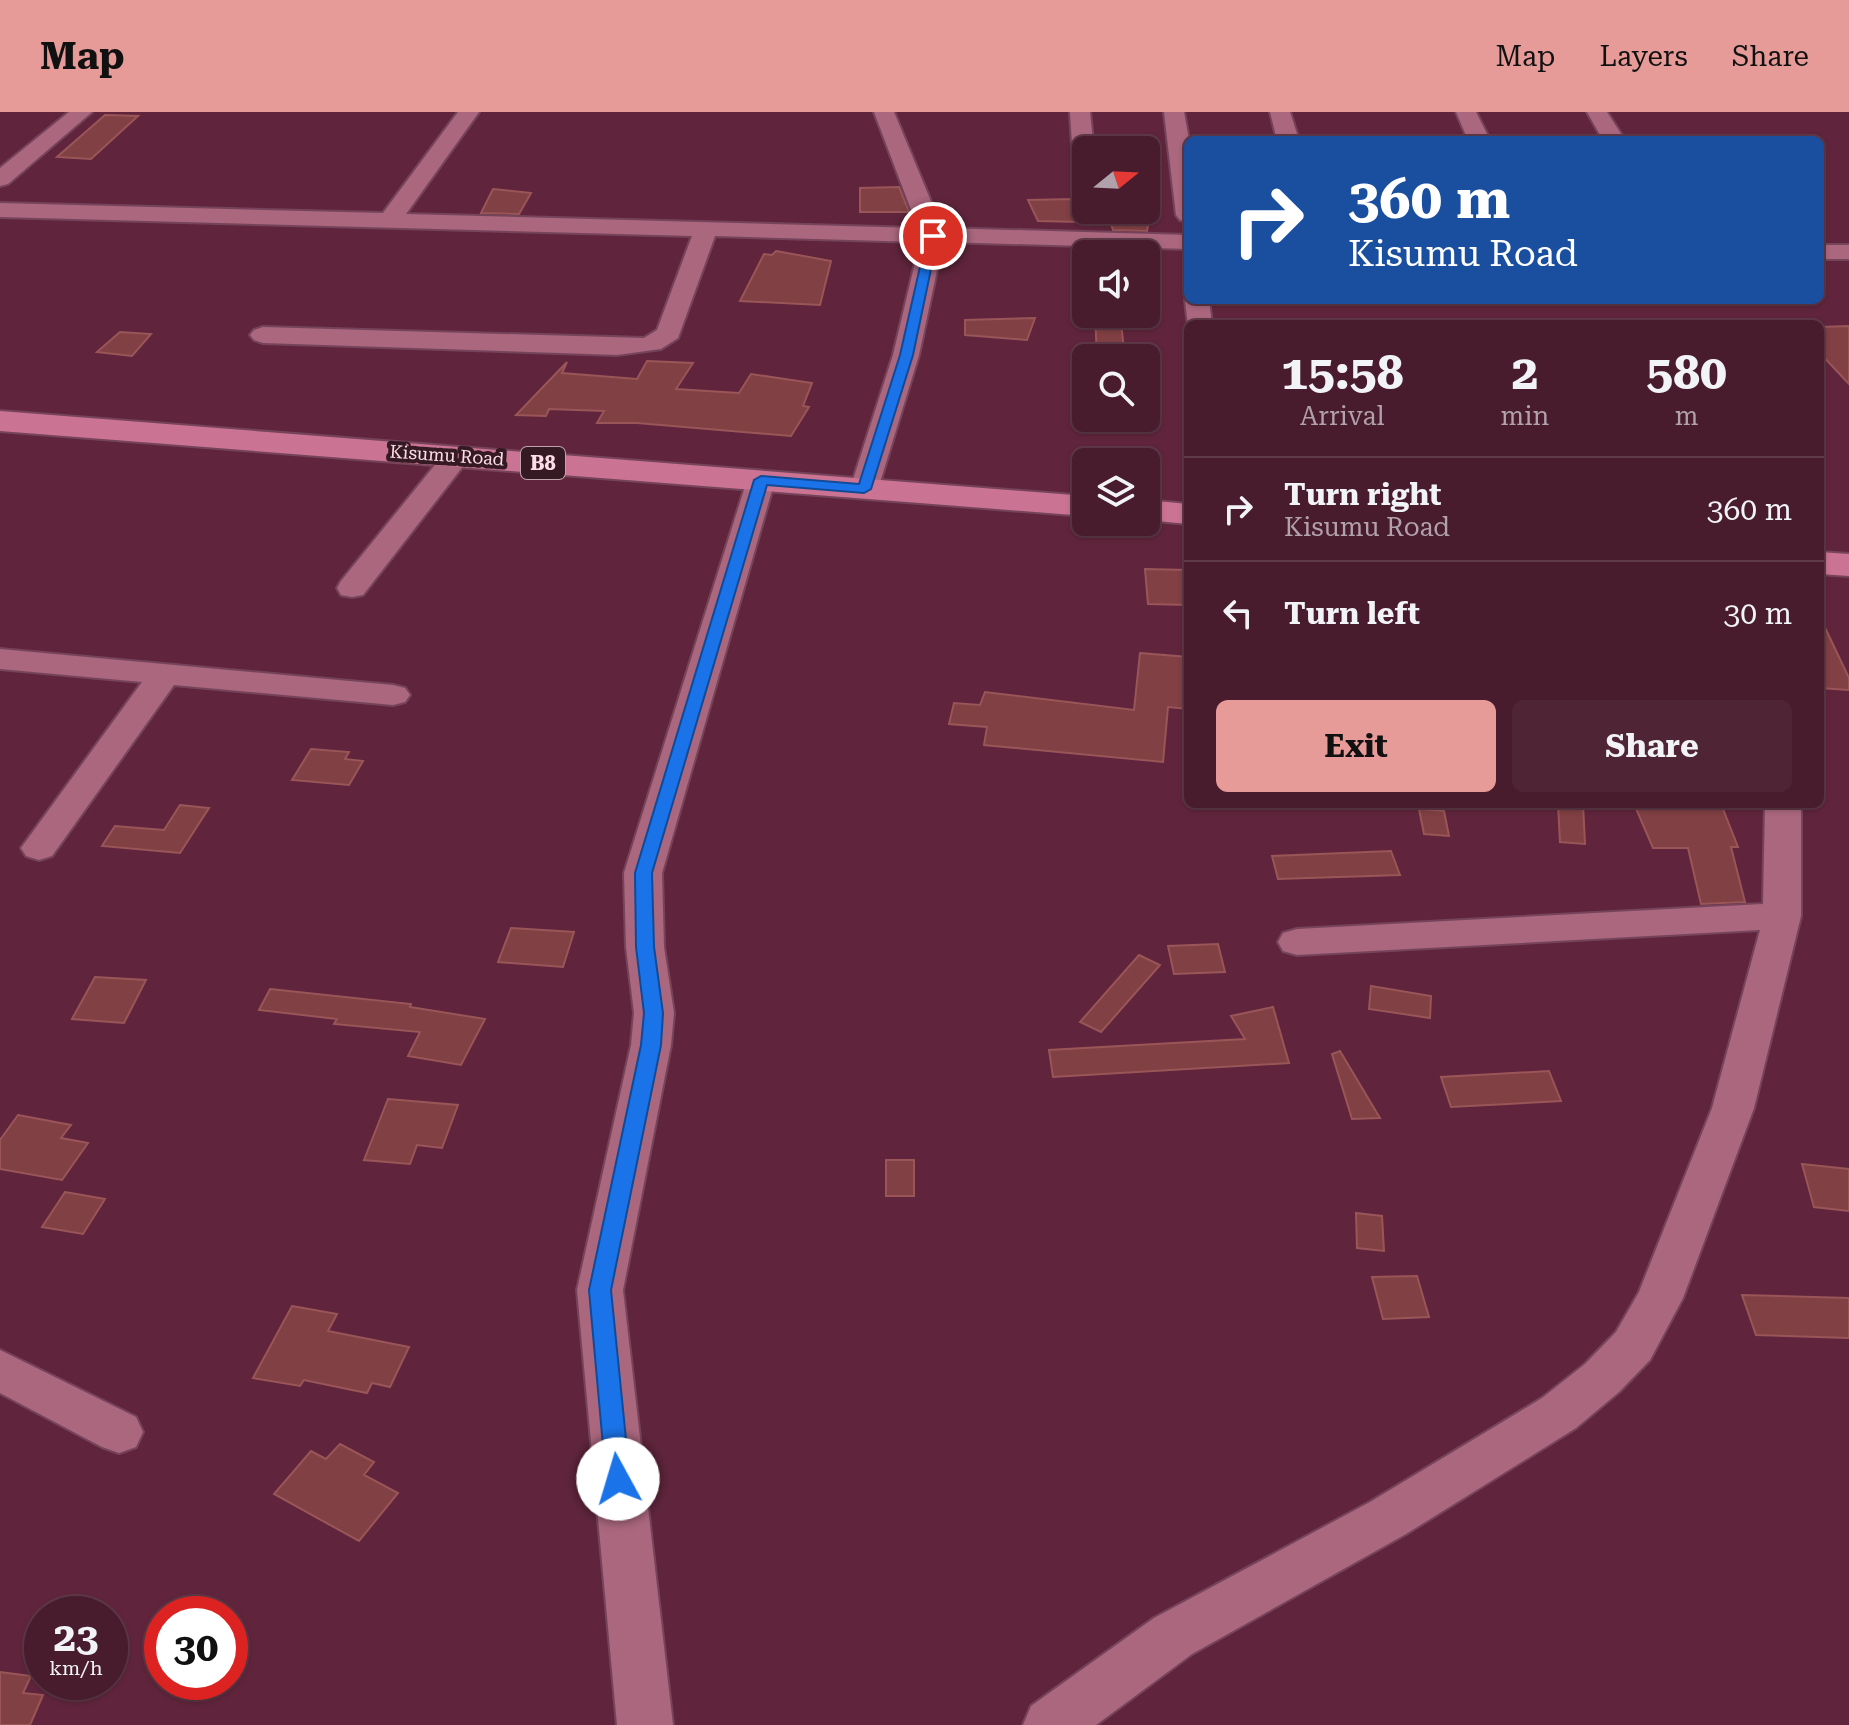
<!DOCTYPE html>
<html lang="en">
<head>
<meta charset="utf-8">
<style>
  :root { --surface:#481c2d; --page:#4f2535; --text:#f1f3f6; --muted:#b1a1aa; --line:#603a49; --accent:#e69b98 }
  body { margin:0; font-family:"Roboto Serif",serif; background:var(--page); color:var(--text); height:100vh; display:flex; flex-direction:column; font-size:30px; white-space:nowrap }
  * { box-sizing:border-box; margin:0 }
  p { font-size:26px; color:var(--muted) }
  .icon { flex:none; width:44px; height:44px; fill:none; stroke:currentColor; stroke-width:2; stroke-linecap:round; stroke-linejoin:round }
  .map { position:relative; flex:1; overflow:hidden }
  .panel { position:absolute; left:1184px; top:208px; width:640px; height:488px; display:flex; flex-direction:column; background:var(--surface); border-radius:12px; box-shadow:0 2px 6px #0004,0 0 0 2px var(--line) }
  .panel>* { flex:none }
  .hud { position:absolute; left:1184px; top:24px; width:640px; height:168px; border-radius:12px; box-shadow:0 2px 6px #0004,0 0 0 2px var(--line); background:#1a4fa0; color:#fff; overflow:hidden }
  .needle { width:52px; rotate:72deg }
  .tools { position:absolute; left:1072px; top:24px; display:grid; gap:16px }
  .tools a { display:grid; place-items:center; width:88px; height:88px; border-radius:12px; background:var(--surface); box-shadow:0 2px 6px #0004,0 0 0 2px var(--line); font-size:40px }
  .speed { position:absolute; left:24px; top:1484px; display:flex; gap:16px; font-size:40px; font-weight:700; text-align:center }
  .speed>* { display:grid; place-content:center; width:104px; height:104px; border-radius:50%; background:var(--surface); box-shadow:0 2px 6px #0004,0 0 0 2px var(--line); line-height:1 }
  .speed small { font-size:20px; font-weight:400 }
  .speed .limit { border:12px solid #d22; background:#fff; color:#111 }
  .pin { position:absolute; display:grid; place-items:center; width:68px; height:68px; color:#fff; margin:-34px; border:4px solid #fff; border-radius:50%; box-shadow:0 2px 8px #0007 }
  .me { position:absolute; width:88px; margin:-44px; rotate:354deg; stroke-linejoin:round; filter:drop-shadow(0 0 6px #0008) }
  .turn { display:flex; align-items:center; gap:28px; height:168px; padding:0 32px; font-size:36px }
  .turn .icon { width:104px; height:104px; stroke-width:2.5 }
  .turn b { display:block; font-size:56px; line-height:68px }
  .eta { display:flex; justify-content:space-evenly; align-items:center; height:136px; text-align:center }
  .eta b { font-size:48px; font-weight:700; line-height:56px }
  .primary-button { display:flex; gap:16px; margin-top:auto; padding:16px 32px }
  .primary-button a { flex:1; height:92px; border-radius:12px; background:var(--accent); color:#111; font-size:32px; font-weight:700; line-height:92px; text-align:center }
  .primary-button a+a { background:var(--page); color:var(--text) }
  ul { padding:0; list-style:none }
  li { display:flex; align-items:center; gap:24px; height:104px; padding:0 32px; border-top:2px solid var(--line) }
  li div { flex:1 }
  li b { display:block; font-size:30px }
  li em { font-style:normal }
  header { display:flex; align-items:center; gap:48px; box-sizing:border-box; height:112px; padding:0 40px; background:var(--accent); color:#111 }
  header strong { font-size:38px }
  nav { display:flex; gap:44px; margin-inline-start:auto; font-size:28px }
  .map>svg:first-child { display:block }
  .building { fill:#814043; stroke:#995558; stroke-width:2 }
  .lines { fill:none; stroke-linecap:round; stroke-linejoin:round }
  .minor-casing { stroke:#76445a; stroke-width:4 }
  .highway-casing { stroke:#76445a; stroke-width:4 }
  .minor { fill:#aa677e; fill-rule:evenodd }
  .highway { fill:#cb7392; fill-rule:evenodd }
  .route { fill:#1a73e8; stroke:#114b97; stroke-width:2 }
  .labels { text-anchor:middle; dominant-baseline:central; stroke-width:8; stroke-linejoin:round; paint-order:stroke }
  .far-street-label { font-size:18px; fill:#fcdde6; stroke:#351a23 }
  .shield { fill:#351a23; stroke:#c0a2ac; stroke-width:2 }
  .shield-label { font-size:20px; font-weight:bold; fill:#fcdde6 }
</style>
</head>
<body>
<header>
<strong>Map</strong>
<nav><a>Map</a><a>Layers</a><a>Share</a></nav>
</header>
<div class="map">
<svg width="1849" height="1613" viewBox="0 0 1849 1613">
  <rect width="100%" height="100%" fill="#60253c"/>
  <path class="building" d="M105,3L138,4L91,47L57,45Z
    M899,75L909,100H860V76Z
    M493,77L531,81L519,102L481,101Z
    M1075,87L1082,90L1080,110L1038,109L1028,88Z
    M1107,98H1151L1147,119L1113,118Z
    M776,139L831,149L820,193L740,189L764,142L772,143Z
    M1095,202H1120L1125,246H1097Z
    M1035,206L1027,228L965,223V208Z
    M1849,214V272L1820,241V215Z
    M120,220L151,222L132,244L97,240Z
    M647,249L693,251L676,277L739,281L751,262L812,271L803,294L809,295L791,324L637,311H597L604,299L549,297L546,304L516,303L567,250L562,261L637,267Z
    M1145,457L1188,458V493L1148,492Z
    M1820,505L1849,566V578L1820,576Z
    M1140,541L1188,545V597L1168,595L1163,650L984,633L987,615L949,612L954,591L980,593L985,580L1134,598Z
    M311,637L349,640L345,647L363,649L349,673L292,668Z
    M1558,692H1583L1585,732L1560,730Z
    M1634,692H1721L1738,735H1731L1745,790L1701,792L1688,736H1653Z
    M180,693L209,696L180,741L102,734L115,714L164,718Z
    M1419,697L1444,699L1449,724L1424,722Z
    M1391,739L1400,763L1278,767L1272,744Z
    M511,816L574,820L563,855L498,850Z
    M1218,832L1225,860L1174,862L1168,834Z
    M1139,843L1160,853L1101,920L1080,910Z
    M95,865L146,868L124,911L72,907Z
    M1371,874L1431,884L1430,906L1369,897Z
    M270,877L411,892L410,895L485,907L461,953L408,944L420,920L334,912L337,907L259,898Z
    M1273,895L1289,951L1053,965L1049,938L1245,927L1231,904Z
    M1340,939L1380,1006L1352,1007L1332,942Z
    M1549,959L1561,989L1451,995L1441,965Z
    M388,987L458,993L442,1036L417,1033L410,1052L364,1048Z
    M18,1003L71,1013L61,1026L88,1031L62,1068L0,1057V1028Z
    M886,1048H914V1084H886Z
    M1802,1052L1849,1057V1099L1814,1095Z
    M65,1080L105,1087L83,1122L42,1115Z
    M1356,1101L1382,1104L1384,1139L1357,1136Z
    M1417,1164L1429,1205L1383,1207L1372,1165Z
    M1742,1183L1849,1186V1226L1756,1223Z
    M292,1194L337,1202L328,1219L409,1235L390,1275L372,1271L367,1281L304,1268L300,1274L253,1266Z
    M340,1332L374,1350L364,1363L398,1381L359,1429L274,1382L311,1339L326,1347Z
    M0,1560L31,1564L23,1581L43,1583L30,1613H0Z"/>
  <g class="lines">
    <defs>
      <path id="minor" d="M69,0H92L8,72L0,74V56Z
        M458,0H479L406,102L918,116L874,0H894L942,116L1188,123V137L943,130L919,243L878,377L874,383L864,386L854,383L850,377L893,243L920,130L715,124L678,226L661,237L617,243L263,231L254,228L250,223L254,218L263,215L644,226L657,218L692,124L0,105V91L383,101Z
        M1070,0H1090L1094,38H1086V88L1078,86L1075,81Z
        M1164,0H1184L1189,28L1188,110L1180,108L1176,103Z
        M1270,0H1290L1299,28H1277Z
        M1456,0H1476L1490,28H1468Z
        M1587,0H1607L1625,28H1603Z
        M1820,133H1849V147H1820Z
        M1188,183V188H1209L1212,212L1188,214L1185,188Z
        M457,336L467,338L471,344L363,483L352,485L341,483L337,476L341,469L447,338Z
        M761,359L771,362L775,368L662,761L664,835L674,901L671,933L623,1178L673,1613H617L577,1178L631,933L634,901L626,835L624,761L747,368L751,362Z
        M0,537L393,573L405,576L410,583L405,590L393,593L174,573L52,744L39,748L26,744L21,736L142,570L0,557Z
        M1765,692H1801V804L1754,996L1683,1186L1650,1248L1619,1280L1576,1316L1406,1422L1192,1542L1096,1613H1023L1031,1594L1154,1506L1370,1390L1542,1286L1585,1252L1616,1220L1639,1180L1712,996L1760,818L1297,843L1283,839L1278,830L1283,821L1297,817L1763,792Z
        M0,1238L136,1305L143,1320L136,1335L119,1341L102,1335L0,1281Z"/>
      <path id="highway" d="M0,299L1086,384V404L0,319Z
        M1146,388L1188,392V412L1146,408Z
        M1820,440L1849,442V464L1820,462Z"/>
    </defs>
    <use href="#minor" class="minor-casing"/>
    <use href="#highway" class="highway-casing"/>
    <use href="#minor" class="minor"/>
    <use href="#highway" class="highway"/>
  </g>
  <path class="route" d="M933,120L938,124L913,243L871,377L864,381L767,373L652,761L654,835L663,901L661,933L611,1178L630,1367L626,1374L618,1377L609,1374L606,1367L589,1178L641,933L644,901L636,835L635,761L754,368L761,364L859,372L900,243L927,124Z"/>
  <g class="labels">
    <g class="far-street-label">
      <text transform="translate(447 343) rotate(4)">Kisumu Road</text>
    </g>
    <rect class="shield" x="521" y="335" width="44" height="32" rx="6"/>
    <g class="shield-label">
      <text x="543" y="351">B8</text>
    </g>
  </g>
</svg>
<div class="tools">
<a><svg class="needle" viewBox="-14 -14 28 28"><path d="M0-13l5 13h-10z" fill="#e53935"/><path d="M0 13l5-13h-10z" fill="#b1a1aa"/></svg></a>
<a><svg class="icon" aria-label="sound" viewBox="0 0 24 24"><path d="M4 9h4l5-4v14l-5-4H4zM17 9q2 3 0 6"/></svg></a>
<a><svg class="icon" aria-label="search" viewBox="0 0 24 24"><circle cx="10" cy="10" r="6"/><path d="M15 15l6 6"/></svg></a>
<a><svg class="icon" aria-label="layers" viewBox="0 0 24 24"><path d="M12 4l9 5-9 5-9-5zM3 14l9 5 9-5"/></svg></a>
</div>
<div class="speed"><div>23<small>km/h</small></div><div class="limit">30</div></div>
<div class="pin" style="left:933px;top:124px;background:#d93025"><svg class="icon" aria-label="arrive" viewBox="0 0 24 24"><path d="M6 21V4h12l-3 4 3 4H6"/></svg></div>
<svg class="me" style="left:618px;top:1367px" viewBox="-20 -20 40 40"><circle r="19" fill="#fff"/><path d="M0-13L10 11 0 6-10 11z" fill="#1a73e8"/></svg>
<div class="hud">
<div class="turn"><svg class="icon" aria-label="right" viewBox="0 0 24 24"><path d="M7 20v-9h11M14 6l5 5-5 5"/></svg><div><b>360 m</b>Kisumu Road</div></div>
</div>
<section class="panel">
<div class="eta">
<div><b>15:58</b><p>Arrival</p></div>
<div><b>2</b><p>min</p></div>
<div><b>580</b><p>m</p></div>
</div>
<ul>
<li><svg class="icon" aria-label="right" viewBox="0 0 24 24"><path d="M7 20v-9h11M14 6l5 5-5 5"/></svg><div><b>Turn right</b><p>Kisumu Road</p></div><em>360 m</em></li>
<li><svg class="icon" aria-label="left" viewBox="0 0 24 24"><path d="M17 20v-9H6M10 6l-5 5 5 5"/></svg><div><b>Turn left</b></div><em>30 m</em></li>
</ul>
<div class="primary-button"><a>Exit</a><a>Share</a></div>
</section>
</div>
</body>
</html>
